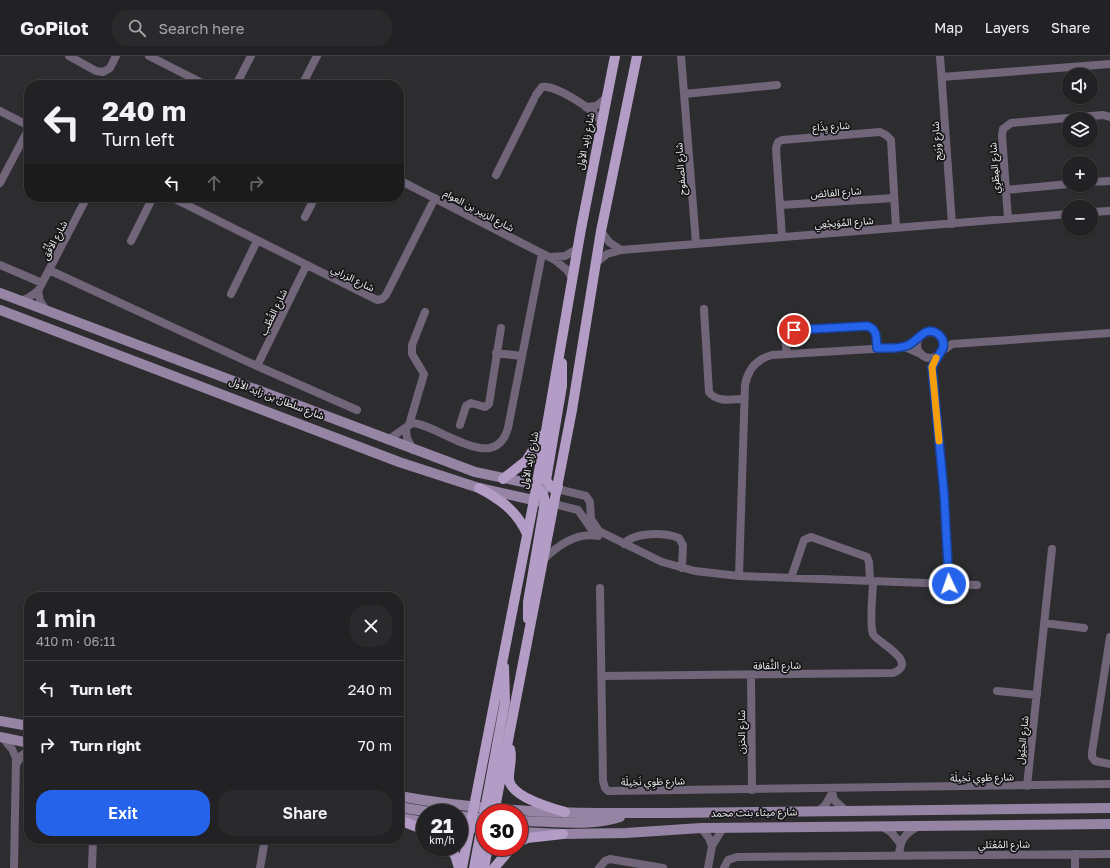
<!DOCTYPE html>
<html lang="en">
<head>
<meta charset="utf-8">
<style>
  :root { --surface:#222224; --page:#2a2a2c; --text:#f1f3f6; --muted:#a2a4a6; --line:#3f3f41; --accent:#2563eb }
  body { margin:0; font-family:"Golos Text","Noto Sans Arabic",sans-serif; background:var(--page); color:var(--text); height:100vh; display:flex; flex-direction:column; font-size:15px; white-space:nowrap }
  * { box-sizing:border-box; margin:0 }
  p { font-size:13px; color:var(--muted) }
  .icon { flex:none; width:22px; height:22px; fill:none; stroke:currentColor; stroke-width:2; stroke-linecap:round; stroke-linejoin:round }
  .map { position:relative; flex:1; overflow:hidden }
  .panel { position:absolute; left:24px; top:536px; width:380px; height:252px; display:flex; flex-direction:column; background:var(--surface); border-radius:16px; box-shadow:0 1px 3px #0004,0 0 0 1px var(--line) }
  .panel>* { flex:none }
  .top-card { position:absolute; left:24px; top:24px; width:380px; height:122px; border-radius:16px; box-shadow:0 1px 3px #0004,0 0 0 1px var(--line); background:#222224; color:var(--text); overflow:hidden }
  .fabs { position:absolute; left:1062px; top:12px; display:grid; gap:8px }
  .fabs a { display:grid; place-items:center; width:36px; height:36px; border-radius:50%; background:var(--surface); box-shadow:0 1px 3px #0004,0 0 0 1px var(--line); font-size:20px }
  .speed { position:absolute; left:416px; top:748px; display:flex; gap:8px; font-size:20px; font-weight:700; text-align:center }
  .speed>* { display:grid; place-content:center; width:52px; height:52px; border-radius:50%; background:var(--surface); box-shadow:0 1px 3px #0004,0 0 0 1px var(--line); line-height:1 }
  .speed small { font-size:10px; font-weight:400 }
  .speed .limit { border:6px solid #d22; background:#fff; color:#111 }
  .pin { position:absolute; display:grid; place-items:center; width:34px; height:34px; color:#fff; margin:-17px; border:2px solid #fff; border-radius:50%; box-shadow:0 1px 4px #0007 }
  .me { position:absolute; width:44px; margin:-22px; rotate:357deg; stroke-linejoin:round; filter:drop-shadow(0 0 3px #0008) }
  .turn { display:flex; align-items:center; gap:14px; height:84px; padding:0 12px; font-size:18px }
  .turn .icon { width:52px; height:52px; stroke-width:2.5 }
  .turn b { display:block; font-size:28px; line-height:34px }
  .lanes { display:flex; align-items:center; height:38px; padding:0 12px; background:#0003; justify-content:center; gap:20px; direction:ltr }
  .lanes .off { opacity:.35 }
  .round { display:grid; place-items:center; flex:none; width:42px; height:42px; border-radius:16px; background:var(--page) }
  .headline { display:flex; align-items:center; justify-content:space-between; height:68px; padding:0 12px }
  h1 { font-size:24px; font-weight:600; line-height:30px }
  .action { display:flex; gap:8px; margin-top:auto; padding:8px 12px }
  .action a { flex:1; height:46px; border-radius:16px; background:var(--accent); color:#fff; font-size:16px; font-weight:600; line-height:46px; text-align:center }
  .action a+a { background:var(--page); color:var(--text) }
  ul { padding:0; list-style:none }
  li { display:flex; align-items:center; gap:12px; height:56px; padding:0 12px; border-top:1px solid var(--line) }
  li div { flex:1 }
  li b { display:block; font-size:15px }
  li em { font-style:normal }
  header { display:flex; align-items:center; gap:24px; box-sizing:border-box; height:56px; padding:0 20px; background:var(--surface); border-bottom:1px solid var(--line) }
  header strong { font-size:19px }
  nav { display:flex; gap:22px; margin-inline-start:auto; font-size:14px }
  .search { width:280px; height:36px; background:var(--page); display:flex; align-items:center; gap:10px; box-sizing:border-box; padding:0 14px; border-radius:16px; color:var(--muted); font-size:15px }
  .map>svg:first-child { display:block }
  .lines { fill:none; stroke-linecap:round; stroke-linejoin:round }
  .minor { stroke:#706579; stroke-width:8 }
  .secondary { stroke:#9684a4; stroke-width:10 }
  .primary { stroke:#b39cc5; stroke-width:10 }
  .route-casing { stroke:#184099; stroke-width:10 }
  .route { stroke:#2563eb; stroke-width:7 }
  .slow { stroke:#f59e0b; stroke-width:7 }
  .labels { text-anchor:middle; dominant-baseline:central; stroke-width:3.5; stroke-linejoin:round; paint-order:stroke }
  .street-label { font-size:10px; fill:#efeff1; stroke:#161517 }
</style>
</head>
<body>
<header>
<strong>GoPilot</strong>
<div class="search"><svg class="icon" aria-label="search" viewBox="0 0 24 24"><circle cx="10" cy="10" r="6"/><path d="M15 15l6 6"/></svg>Search here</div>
<nav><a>Map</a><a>Layers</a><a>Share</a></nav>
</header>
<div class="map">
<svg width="1110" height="812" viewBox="0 0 1110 812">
  <rect width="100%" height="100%" fill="#2d2d30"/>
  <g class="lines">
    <path class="minor" d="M69,0L96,15L103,16L110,12L116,0
      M149,0L206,29
      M681,0L696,187
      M940,0L952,168
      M942,21L1110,8
      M236,29L251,0
      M302,29L317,0
      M684,38L777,29
      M536,39L542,31C554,28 596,54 601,66
      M586,51L596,50L606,42
      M0,55L29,70
      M496,119L534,43
      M399,124L555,204L567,214L572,222
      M1091,126L1110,125
      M0,127L29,72
      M1006,134L1069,128
      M171,141L377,244L382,243L386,239L435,142
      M781,149L894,142
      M1091,156L1110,155
      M305,161L315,141
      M1008,163L1002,79L1003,73L1011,67L1103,59L1110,61
      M601,175L609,186L621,194
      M782,181L776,92L778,86L782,84L880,76L886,79L891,84L896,172
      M131,185L153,141
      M551,201L565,200L577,193
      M596,207L607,198L621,194L1069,158
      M0,209L42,227
      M49,214L257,310L357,354
      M38,235L40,245L46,254
      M231,238L257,185
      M20,245L28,242L38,235L87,141
      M704,253L709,336C717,347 732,343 744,343
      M917 289a13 13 0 1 1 26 0a13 13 0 1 1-26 0Z
      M941,296L952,288L1110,277
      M496,297L522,300
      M787,298L785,281L789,276L794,274L867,270C878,273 876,283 877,292
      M937,300L932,311L944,437L949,528
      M257,310L306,210
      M409,369L424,318L412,298V289L425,256
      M460,369L466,350L471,347L485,351L489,348L501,272
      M406,373L407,382L413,394
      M388,384L412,367C439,368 494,420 508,372L542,198
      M557,433L586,440L590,446L591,463L599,475L662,506L695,515L739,520L977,529
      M554,448L578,454L592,474
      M624,488C634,476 664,476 679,482L683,489L682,512
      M543,504C558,489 577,476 598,480
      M739,520L745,329C748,313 757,303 772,299L905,291L921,298
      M791,522L804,484L811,481L867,501L869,506L870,525
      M600,532L603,725L605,732L608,735L1110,728
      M1044,567L1084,572
      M1110,581L1092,696V701L1095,705L1110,708
      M751,619L752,734
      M602,620L893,617C921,606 875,585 873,578C869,568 873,537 873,525
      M997,635L1037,639
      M3,682L12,693L16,702L14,812
      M17,707L21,700L29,694
      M1027,730L1052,493
      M831,732L834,744L845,754
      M819,755L826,748L831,739
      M883,771L891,776L900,787
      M701,772L709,782L712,790
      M211,783L265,784
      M1075,798V812
      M899,800C900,785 903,779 917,771
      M92,812L93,783
      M260,812L265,783
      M599,812L605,805L610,803L663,812
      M708,812L712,790L723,772
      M724,812L728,804L737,801L1110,798"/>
    <path class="secondary" d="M0,237L475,416L557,433
      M0,254L399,406L479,432L542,446
      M0,665L29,670
      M0,681L29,687
      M399,740C517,762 637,757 756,756C874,754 992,754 1110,752
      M399,751L437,757
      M459,760L481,762
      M401,762L425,766
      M519,765C550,765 591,771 620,761
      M459,770L477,772
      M519,776L563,778L626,777L701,772L1110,768"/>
    <path class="primary" d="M503,423L526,405L542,380
      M558,430H550L546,424L562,330V307
      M479,432C500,443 517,455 527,478
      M528,563V546L545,446L543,438L535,429
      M510,693C513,704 508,714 509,724C512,741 551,752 565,756
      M494,757L572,354L601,175L637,0
      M399,764L425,774
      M519,786L527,782L563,778
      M447,791L455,799L459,812
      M462,812L534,444L581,173L615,0
      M474,812L505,646L504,611
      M484,812L488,791
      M494,812L512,791"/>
  </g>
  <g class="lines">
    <defs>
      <path id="route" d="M794,274L867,270C878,273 876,283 877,292C886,292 897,293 906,290C917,287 925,268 938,278C943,282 944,287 943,292L932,311L944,437L949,528"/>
    </defs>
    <use href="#route" class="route-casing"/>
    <use href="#route" class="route"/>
    <path class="slow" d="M936,302L932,311L939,385"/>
  </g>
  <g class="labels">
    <g class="street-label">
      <text transform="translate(831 70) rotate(-4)">شارع يِذَاع</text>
      <text transform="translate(585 85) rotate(-79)">شارع زايد الأول</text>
      <text transform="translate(936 85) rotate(-94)">شارع وْرَيج</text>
      <text transform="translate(994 112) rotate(-94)">شارع المِطْرِي</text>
      <text transform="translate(680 113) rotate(-94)">شارع الصفوح</text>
      <text transform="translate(836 136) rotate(-4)">شارع الفائض</text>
      <text transform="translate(479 154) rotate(28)">شارع الزبير بن العوام</text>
      <text transform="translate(844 166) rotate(-4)">شارع المُوَيجْعِي</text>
      <text transform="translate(54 184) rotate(-62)">شارع الأُفُق</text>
      <text transform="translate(353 222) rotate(26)">شارع الزرابي</text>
      <text transform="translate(273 256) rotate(-64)">شارع القُطُب</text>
      <text transform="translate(277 342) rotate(21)">شارع سلطان بن زايد الأول</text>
      <text transform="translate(529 404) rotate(-79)">شارع زايد الأول</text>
      <text transform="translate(777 609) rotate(-1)">شارع الثَّقافة</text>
      <text transform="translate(741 676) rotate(-90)">شارع الخزن</text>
      <text transform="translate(1022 684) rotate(-84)">شارع الحِيُول</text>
      <text transform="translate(982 721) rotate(-1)">شارع طَوِي نَخِيلَة</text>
      <text transform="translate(653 725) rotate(-1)">شارع طَوِي نَخِيلَة</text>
      <text transform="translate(754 756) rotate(-1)">شارع ميثاء بنت محمد</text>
      <text transform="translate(1004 788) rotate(-1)">شارع المُعْتَلي</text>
    </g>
  </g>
</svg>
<div class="fabs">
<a><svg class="icon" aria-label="sound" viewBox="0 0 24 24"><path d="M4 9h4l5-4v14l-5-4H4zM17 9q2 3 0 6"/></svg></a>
<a><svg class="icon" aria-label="layers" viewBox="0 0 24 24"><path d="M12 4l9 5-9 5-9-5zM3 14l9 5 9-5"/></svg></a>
<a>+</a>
<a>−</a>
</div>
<div class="speed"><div>21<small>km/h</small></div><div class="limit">30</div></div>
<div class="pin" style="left:794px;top:274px;background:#d93025"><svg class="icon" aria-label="arrive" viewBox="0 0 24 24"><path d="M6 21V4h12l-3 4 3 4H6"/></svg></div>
<svg class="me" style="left:949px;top:528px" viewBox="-20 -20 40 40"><circle r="17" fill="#2563eb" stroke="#fff" stroke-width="3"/><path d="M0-11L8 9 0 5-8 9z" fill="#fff"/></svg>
<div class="top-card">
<div class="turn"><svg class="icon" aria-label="left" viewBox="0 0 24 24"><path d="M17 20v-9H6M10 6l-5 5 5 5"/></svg><div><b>240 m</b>Turn left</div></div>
<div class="lanes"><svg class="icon" aria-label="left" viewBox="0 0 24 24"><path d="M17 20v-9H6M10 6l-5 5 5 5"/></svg><svg class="icon off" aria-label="ahead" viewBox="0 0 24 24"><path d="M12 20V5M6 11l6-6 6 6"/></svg><svg class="icon off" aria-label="right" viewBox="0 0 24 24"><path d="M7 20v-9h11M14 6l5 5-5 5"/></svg></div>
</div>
<section class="panel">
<div class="headline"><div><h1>1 min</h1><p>410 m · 06:11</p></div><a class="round"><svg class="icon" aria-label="close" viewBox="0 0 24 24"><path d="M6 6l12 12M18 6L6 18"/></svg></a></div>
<ul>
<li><svg class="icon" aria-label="left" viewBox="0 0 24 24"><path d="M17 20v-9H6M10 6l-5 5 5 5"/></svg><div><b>Turn left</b></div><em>240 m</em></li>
<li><svg class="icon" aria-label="right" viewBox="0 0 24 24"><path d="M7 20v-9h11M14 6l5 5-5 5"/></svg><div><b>Turn right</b></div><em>70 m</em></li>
</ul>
<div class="action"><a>Exit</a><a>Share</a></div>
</section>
</div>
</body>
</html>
